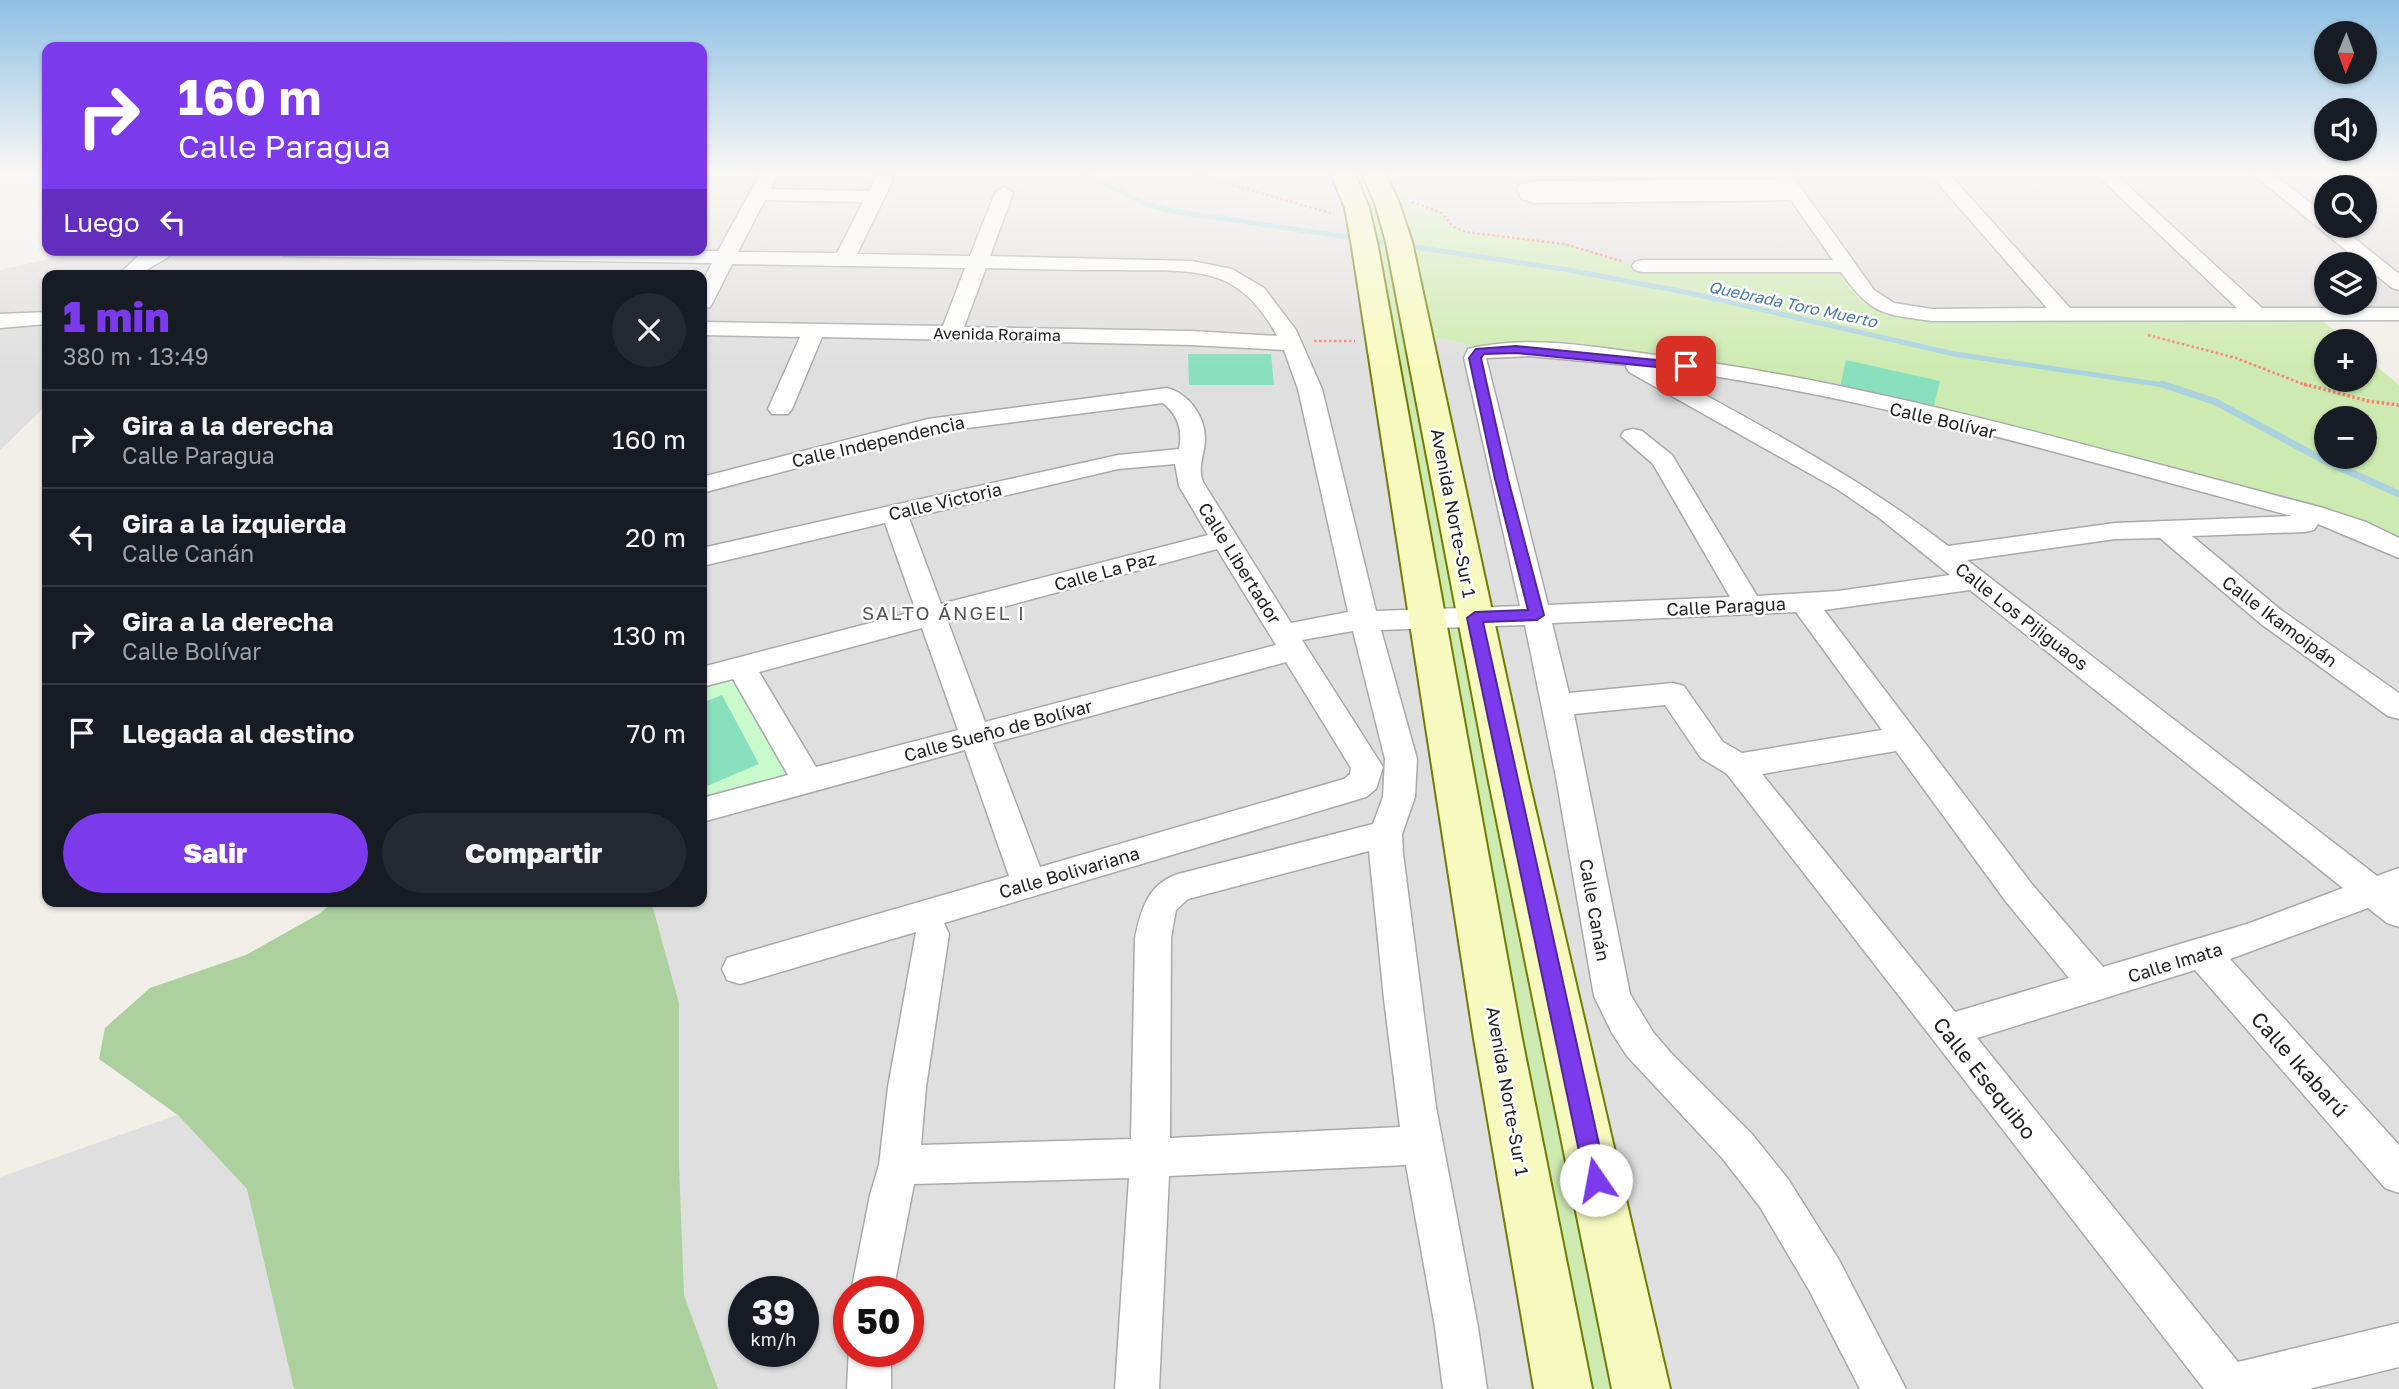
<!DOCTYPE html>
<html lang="es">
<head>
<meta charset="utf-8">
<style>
  :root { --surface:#171b24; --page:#242831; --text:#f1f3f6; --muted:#9ea1a6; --line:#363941; --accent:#7c3aed }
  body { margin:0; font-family:"Golos Text",sans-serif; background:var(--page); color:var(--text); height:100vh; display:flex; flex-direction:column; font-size:26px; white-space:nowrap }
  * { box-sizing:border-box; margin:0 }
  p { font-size:23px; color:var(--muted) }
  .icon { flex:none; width:38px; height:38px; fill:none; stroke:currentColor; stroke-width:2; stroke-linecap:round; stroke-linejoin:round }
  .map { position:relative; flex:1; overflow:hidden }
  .panel { position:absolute; left:42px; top:270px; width:665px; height:637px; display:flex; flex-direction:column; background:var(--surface); border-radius:14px; box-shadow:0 2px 5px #0004 }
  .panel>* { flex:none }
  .guide { position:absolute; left:42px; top:42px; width:665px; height:214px; border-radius:14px; box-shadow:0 2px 5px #0004; background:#7c3aed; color:#fff; overflow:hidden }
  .needle { width:46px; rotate:181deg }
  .fabs { position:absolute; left:2314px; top:21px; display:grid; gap:14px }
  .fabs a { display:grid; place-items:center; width:63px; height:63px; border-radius:50%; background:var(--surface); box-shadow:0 2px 5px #0004; font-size:35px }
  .speed { position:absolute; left:728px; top:1276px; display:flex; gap:14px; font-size:35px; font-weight:700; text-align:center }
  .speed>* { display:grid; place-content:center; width:91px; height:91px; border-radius:50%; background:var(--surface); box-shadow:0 2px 5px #0004; line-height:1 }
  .speed small { font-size:18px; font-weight:400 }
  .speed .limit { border:10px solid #d22; background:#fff; color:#111 }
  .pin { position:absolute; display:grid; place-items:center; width:60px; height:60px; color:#fff; margin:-30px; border-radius:14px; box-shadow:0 4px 10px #0006 }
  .me { position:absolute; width:77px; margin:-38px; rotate:348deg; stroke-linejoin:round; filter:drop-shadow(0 0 5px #0008) }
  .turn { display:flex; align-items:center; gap:24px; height:147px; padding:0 21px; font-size:32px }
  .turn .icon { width:91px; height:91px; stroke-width:2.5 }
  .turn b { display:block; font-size:49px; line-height:60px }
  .then { display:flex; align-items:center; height:66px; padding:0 21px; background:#0003; gap:14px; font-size:26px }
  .round { display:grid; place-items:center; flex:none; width:74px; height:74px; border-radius:37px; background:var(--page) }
  .summary { display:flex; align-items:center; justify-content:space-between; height:119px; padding:0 21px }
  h1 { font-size:42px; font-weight:800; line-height:52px; color:var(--accent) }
  .primary-button { display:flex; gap:14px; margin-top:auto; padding:14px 21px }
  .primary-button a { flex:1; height:80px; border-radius:42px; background:var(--accent); color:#fff; font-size:28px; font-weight:800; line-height:80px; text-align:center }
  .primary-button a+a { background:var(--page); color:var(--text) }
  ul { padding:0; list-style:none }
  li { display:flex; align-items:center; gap:21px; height:98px; padding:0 21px; border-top:2px solid var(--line) }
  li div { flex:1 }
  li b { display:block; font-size:26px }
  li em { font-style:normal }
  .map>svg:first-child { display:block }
  .residential { fill:#e0dfdf; fill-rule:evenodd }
  .grass { fill:#cdebb0; fill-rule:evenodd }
  .forest { fill:#add19e }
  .park { fill:#c8facc }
  .pitch { fill:#88e0be }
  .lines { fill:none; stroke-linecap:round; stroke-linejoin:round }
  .stream-far1 { stroke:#aad3df; stroke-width:5 }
  .stream { stroke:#aad3df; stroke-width:7 }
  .street-casing { stroke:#a9a9a9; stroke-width:3 }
  .secondary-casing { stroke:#707d05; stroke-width:4 }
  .path-far1 { stroke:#fa8072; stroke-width:2.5; stroke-dasharray:2.5 2.5; stroke-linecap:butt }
  .path { stroke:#fa8072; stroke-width:3.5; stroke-dasharray:2.5 2.5; stroke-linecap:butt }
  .street { fill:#fff; fill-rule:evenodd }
  .secondary { fill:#f7fabf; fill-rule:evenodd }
  .route { fill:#7c3aed; stroke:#51269a; stroke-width:2 }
  .labels { text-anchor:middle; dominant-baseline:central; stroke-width:5; stroke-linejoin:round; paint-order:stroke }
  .far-water-label { font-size:16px; font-style:italic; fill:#4a7aab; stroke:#fff }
  .far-street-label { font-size:16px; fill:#222; stroke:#fff }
  .street-label { font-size:18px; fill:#222; stroke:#fff }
  .neighbourhood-label { font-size:19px; letter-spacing:2px; fill:#555; stroke:#fff }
  .near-street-label { font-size:21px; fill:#222; stroke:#fff }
</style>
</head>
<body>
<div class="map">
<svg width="2399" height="1389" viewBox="0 0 2399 1389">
  <rect width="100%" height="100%" fill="#f2efe9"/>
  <path class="residential" d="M702,174H1343L1563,1389H0V1177L177,1115L99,1059L105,1028L150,988L246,955L319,914L335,901H702V275H47V405L0,450V270L87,250H702ZM744,1292H803V1351H744ZM849,1292H908V1351H849Z
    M1374,174H2399V314L1921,315L1635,266L1552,242L1466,232L1452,226L1447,218L1408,198L1382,190ZM2326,187H2364V226H2326ZM2326,264H2364V303H2326Z
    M1417,333L1491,350L1739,374L2182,479L2399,549V1389H1641Z"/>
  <path class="grass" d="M1343,174H1374L1382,190L1398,193L1414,204L1442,213L1452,226L1466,232L1565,244L1635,266H1848L1867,294L1904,312L2315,314L2347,341H2326V380H2364V356L2399,385V550L2182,479L1770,379L1491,350L1417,333L1641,1389H1563ZM2326,418H2364V457H2326Z"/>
  <path class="forest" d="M335,901H651L679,1003V1163L684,1295L718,1389H294L247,1189L178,1115L99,1059L105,1028L150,988L246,955L319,914Z"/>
  <path class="park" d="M741,667L808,781L702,810V677Z"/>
  <path class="pitch" d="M1188,354H1271L1274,385H1189Z
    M1846,360L1940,381L1933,409L1840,387Z
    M722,695L759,764L702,788V703Z"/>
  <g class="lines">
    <path class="stream-far1" d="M1083,174L1144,203L1172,211L1563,269L1690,293L1954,354L2170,386"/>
    <path class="stream" d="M2162,384L2216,402L2323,460L2399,494"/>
    <defs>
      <path id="street" d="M760,174H778L771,189L869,191L877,176H891L893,180L857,254L970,256L995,193L1004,187L1013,193L990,256L1192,261L1232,269L1264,288L1296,330L1322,389L1376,611L1520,606L1464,358L1468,349C1526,335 1589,346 1648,354C1876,382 2099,450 2320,507L2366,522L2399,538V558L2318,524L2314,530L2305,532L2192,536L2281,610L2399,693V719L2388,716L2261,624L2160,538L2115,539L1967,560L2377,876L2399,868V927L2387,923L2368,908L2230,959L2399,1145V1193L2385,1188L2195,970L1977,1038L2238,1362L2399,1323V1367L2309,1389H2204L1727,774L1701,758L1665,705L1574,714L1630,994L1653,1032L1671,1053L1751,1133L1788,1179L1839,1260L1906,1389H1860L1809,1290L1760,1207L1723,1159L1627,1056L1612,1033L1594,996L1556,777L1525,625L1381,630L1417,759L1415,797L1402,834L1403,854L1436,1107L1478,1327L1487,1389H1443L1435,1327L1406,1165L1169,1176L1159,1389H1115L1129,1178L914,1184L893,1292H851L870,1195L879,1165L888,1087L916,932L740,984L727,980L722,969L727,958L740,954L1009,876L965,750L702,822V798L788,775L733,679L702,687V667L916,611L885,523L702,566V548L1118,455L1179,449C1183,430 1178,415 1163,403L929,433L702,493V477L928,419L1167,388C1188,393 1205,416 1205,438C1205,454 1197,466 1203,482L1291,623L1348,612L1298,389L1284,350L1191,345L822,337L792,409L788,414H772L768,409L800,337L702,335V322L943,326L965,268L732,264L713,302L710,307L702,308V283L712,263L284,256L274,250L718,251ZM765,200L863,202L837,253L738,252ZM986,268C1031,269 1076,270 1120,270C1154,271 1196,267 1227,282C1249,293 1266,315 1277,336L1191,331L964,327ZM1529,356L1627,365L1626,367L1629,372L1837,489L1878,517L1950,575L1838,591L1757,596L1672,455L1642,431L1633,429L1624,431L1621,436L1653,464L1730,597L1548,605L1486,358ZM1656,368C1872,395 2083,461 2292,516L2115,523L1948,546C1857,475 1757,424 1656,368ZM1175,464L1179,486L1208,535L941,604L909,518L1118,469ZM1217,549L1276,645L985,722L948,622ZM1970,590L2343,888L2247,924L2103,967L2031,883L1824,610ZM1796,612L1882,730L1742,753L1723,742L1684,686L1673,683L1569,693L1552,623ZM922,628L958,730L816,767L759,672ZM1353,631L1385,759L1383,797L1373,824L1178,874C1148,884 1141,909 1135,938L1131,1139L921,1145L926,1087L949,934L944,923L1366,797L1376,789L1383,767L1302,640ZM1286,662L1351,768L1350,774L1344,779L1040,867L993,743ZM1896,751L2007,903L2069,978L1955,1012L1762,774ZM1369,851L1384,999L1400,1127L1170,1138L1171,938L1176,910L1188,899Z
        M1773,174H1791L1874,290L1894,303L1932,309L2047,308L1930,174H1949L2070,308H2237L2096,174H2115L2262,308H2399V320L1932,321C1882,314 1871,315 1841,272H1642L1635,270L1632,266L1635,262L1642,260H1833L1791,200L1535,203L1522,199L1517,189L1519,185L1535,181L1776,179Z
        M2253,174H2273L2326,215V226H2339L2399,274V290L2392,288Z
        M149,250H176C168,260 151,265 140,275H118L139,255Z
        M47,312V324L0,328V314Z
        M849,1347V1351H891V1389H847Z"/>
      <path id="secondary" d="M1331,174H1355L1369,208L1378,247L1522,1039L1592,1389H1534L1474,1039L1352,247L1345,208Z
        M1362,174H1386L1399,203L1412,242L1528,777L1670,1389H1612L1488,777L1386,242L1375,203Z"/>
    </defs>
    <use href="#street" class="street-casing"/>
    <use href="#secondary" class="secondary-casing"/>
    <path class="path-far1" d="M1194,174L1334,214
      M1412,202L1442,213L1452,226L1466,232L1565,244L1621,261
      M2148,335L2236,358L2308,386
      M1314,341H1355"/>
    <path class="path" d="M2304,384L2368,401L2399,405"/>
    <use href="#street" class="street"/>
    <use href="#secondary" class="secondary"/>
  </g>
  <linearGradient id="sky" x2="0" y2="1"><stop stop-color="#8fc0e4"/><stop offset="0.47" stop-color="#f9f8f5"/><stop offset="1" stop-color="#f9f8f5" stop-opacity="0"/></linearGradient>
  <rect width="2399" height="368" fill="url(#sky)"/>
  <path class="route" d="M1516,346L1686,363L1692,366L1686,370L1516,353L1484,354L1481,358L1508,479L1544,615L1537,620L1483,622L1607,1180L1603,1187L1596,1190L1588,1187L1585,1180L1467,618L1475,612L1528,610L1495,479L1469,358L1476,349Z"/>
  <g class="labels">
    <g class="far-water-label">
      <text transform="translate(1793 304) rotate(12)">Quebrada Toro Muerto</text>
    </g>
    <g class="far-street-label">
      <text transform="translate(997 334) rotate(1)">Avenida Roraima</text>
    </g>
    <g class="street-label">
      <text transform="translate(1943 420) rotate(13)">Calle Bolívar</text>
      <text transform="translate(878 441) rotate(-13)">Calle Independencia</text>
      <text transform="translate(945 501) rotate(-13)">Calle Victoria</text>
      <text transform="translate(1454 513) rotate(79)">Avenida Norte-Sur 1</text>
      <text transform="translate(1240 563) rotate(58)">Calle Libertador</text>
      <text transform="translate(1105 571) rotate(-15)">Calle La Paz</text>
      <text transform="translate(1726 606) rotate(-3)">Calle Paragua</text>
      <text transform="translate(2022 616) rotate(38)">Calle Los Pijiguaos</text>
      <text transform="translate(2280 621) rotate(37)">Calle Ikamoipán</text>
      <text transform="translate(998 730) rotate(-15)">Calle Sueño de Bolívar</text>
      <text transform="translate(1069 872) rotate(-16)">Calle Bolivariana</text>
      <text transform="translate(1595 910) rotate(80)">Calle Canán</text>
      <text transform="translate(2175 962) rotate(-17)">Calle Imata</text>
      <text transform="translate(1508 1091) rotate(80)">Avenida Norte-Sur 1</text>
    </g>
    <g class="neighbourhood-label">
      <text x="944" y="612">SALTO ÁNGEL I</text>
    </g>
    <g class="near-street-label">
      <text transform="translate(2300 1064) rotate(48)">Calle Ikabarú</text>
      <text transform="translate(1985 1078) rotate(51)">Calle Esequibo</text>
    </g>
  </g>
</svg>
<div class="fabs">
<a><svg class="needle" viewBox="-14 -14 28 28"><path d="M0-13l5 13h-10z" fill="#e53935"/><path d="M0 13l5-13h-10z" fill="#9ea1a6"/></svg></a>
<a><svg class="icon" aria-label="sound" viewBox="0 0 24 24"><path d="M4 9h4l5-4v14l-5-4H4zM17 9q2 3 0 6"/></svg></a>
<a><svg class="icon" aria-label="search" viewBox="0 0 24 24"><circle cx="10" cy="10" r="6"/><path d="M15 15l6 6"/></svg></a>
<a><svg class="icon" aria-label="layers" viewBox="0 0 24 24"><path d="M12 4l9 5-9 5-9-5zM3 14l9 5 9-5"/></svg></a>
<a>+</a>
<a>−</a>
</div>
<div class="speed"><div>39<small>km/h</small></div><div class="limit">50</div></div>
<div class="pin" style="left:1686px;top:366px;background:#d93025"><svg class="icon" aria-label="arrive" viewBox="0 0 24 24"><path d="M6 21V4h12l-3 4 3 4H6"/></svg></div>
<svg class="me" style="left:1596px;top:1180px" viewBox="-20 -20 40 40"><circle r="19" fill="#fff"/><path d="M0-13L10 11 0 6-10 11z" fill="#7c3aed"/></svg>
<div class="guide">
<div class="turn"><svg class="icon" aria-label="right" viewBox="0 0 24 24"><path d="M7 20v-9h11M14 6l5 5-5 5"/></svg><div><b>160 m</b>Calle Paragua</div></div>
<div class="then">Luego<svg class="icon" aria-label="left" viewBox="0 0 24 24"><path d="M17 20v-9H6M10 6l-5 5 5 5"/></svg></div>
</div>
<section class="panel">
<div class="summary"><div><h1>1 min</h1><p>380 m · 13:49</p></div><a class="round"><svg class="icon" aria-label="close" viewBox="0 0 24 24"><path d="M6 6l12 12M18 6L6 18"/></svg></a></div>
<ul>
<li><svg class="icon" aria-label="right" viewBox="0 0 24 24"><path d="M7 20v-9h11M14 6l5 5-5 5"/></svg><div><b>Gira a la derecha</b><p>Calle Paragua</p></div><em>160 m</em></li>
<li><svg class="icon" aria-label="left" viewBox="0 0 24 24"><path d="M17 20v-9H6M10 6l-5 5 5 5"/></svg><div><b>Gira a la izquierda</b><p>Calle Canán</p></div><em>20 m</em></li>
<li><svg class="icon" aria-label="right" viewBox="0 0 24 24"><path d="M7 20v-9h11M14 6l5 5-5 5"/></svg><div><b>Gira a la derecha</b><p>Calle Bolívar</p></div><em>130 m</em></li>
<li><svg class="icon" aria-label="arrive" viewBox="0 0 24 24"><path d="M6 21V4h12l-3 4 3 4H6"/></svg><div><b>Llegada al destino</b></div><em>70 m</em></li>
</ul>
<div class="primary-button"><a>Salir</a><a>Compartir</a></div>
</section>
</div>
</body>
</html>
